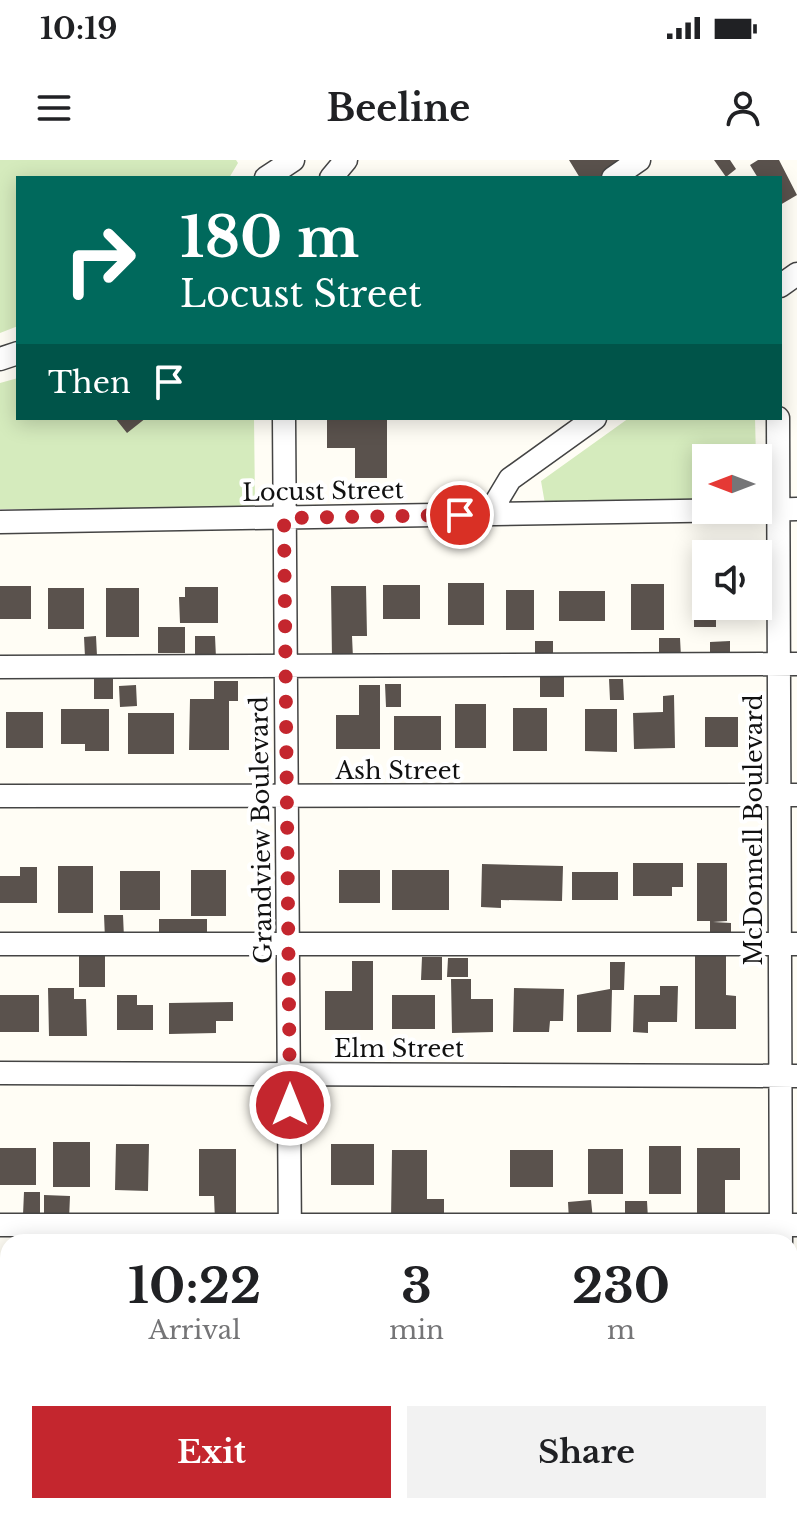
<!DOCTYPE html>
<html lang="en">
<head>
<meta charset="utf-8">
<style>
  :root { --surface:#fff; --page:#f2f2f2; --text:#202124; --muted:#757577; --accent:#c4262e }
  body { margin:0; font-family:"Libre Baskerville",serif; background:var(--page); color:var(--text); height:100vh; display:flex; flex-direction:column; font-size:30px; white-space:nowrap }
  * { box-sizing:border-box; margin:0 }
  p { font-size:26px; color:var(--muted) }
  .icon { flex:none; width:44px; height:44px; fill:none; stroke:currentColor; stroke-width:2; stroke-linecap:round; stroke-linejoin:round }
  .map { position:relative; flex:1; overflow:hidden }
  .details { position:absolute; left:0px; top:1074px; width:798px; height:280px; display:flex; flex-direction:column; background:var(--surface); border-radius:24px 24px 0 0; box-shadow:0 4px 20px #0003 }
  .details>* { flex:none }
  .banner { position:absolute; left:16px; top:16px; width:766px; height:244px; border-radius:0px; box-shadow:0 4px 20px #0003; background:#00695c; color:#fff; overflow:hidden }
  .needle { width:52px; rotate:270deg }
  .fabs { position:absolute; left:692px; top:284px; display:grid; gap:16px }
  .fabs a { display:grid; place-items:center; width:80px; height:80px; border-radius:0px; background:var(--surface); box-shadow:0 4px 20px #0003; font-size:40px }
  .pin { position:absolute; display:grid; place-items:center; width:68px; height:68px; color:#fff; margin:-34px; border:4px solid #fff; border-radius:50%; box-shadow:0 2px 8px #0007 }
  .me { position:absolute; width:88px; margin:-44px; rotate:0deg; stroke-linejoin:round; filter:drop-shadow(0 0 6px #0008) }
  .turn { display:flex; align-items:center; gap:28px; height:168px; padding:0 32px; font-size:36px }
  .turn .icon { width:104px; height:104px; stroke-width:2.5 }
  .turn b { display:block; font-size:56px; line-height:68px }
  .then { display:flex; align-items:center; height:76px; padding:0 32px; background:#0003; gap:16px; font-size:30px }
  .eta { display:flex; justify-content:space-evenly; align-items:center; height:136px; text-align:center }
  .eta b { font-size:48px; font-weight:800; line-height:56px }
  .cta { display:flex; gap:16px; margin-top:auto; padding:16px 32px }
  .cta a { flex:1; height:92px; border-radius:0px; background:var(--accent); color:#fff; font-size:32px; font-weight:800; line-height:92px; text-align:center }
  .cta a+a { background:var(--page); color:var(--text) }
  .status { display:flex; justify-content:space-between; align-items:center; height:56px; padding:0 40px; background:var(--surface); direction:ltr }
  .status svg { height:22px; fill:currentColor }
  header { display:flex; justify-content:space-between; align-items:center; height:104px; padding:0 32px; background:var(--surface); font-size:36px; font-weight:800 }
  .map>svg:first-child { display:block }
  .green { fill:#d5ebbd }
  .building { fill:#5a524d }
  .lines { fill:none; stroke-linecap:round; stroke-linejoin:round }
  .minor-casing { stroke:#444; stroke-width:25 }
  .minor { stroke:#fff; stroke-width:22 }
  .route { stroke:#c4262e; stroke-width:14; stroke-dasharray:0 25.2 }
  .labels { text-anchor:middle; dominant-baseline:central; stroke-width:8; stroke-linejoin:round; paint-order:stroke }
  .street-label { font-size:24px; fill:#111; stroke:#fff }
</style>
</head>
<body>
<div class="status"><b>10:19</b><svg viewBox="0 0 49 12"><path d="M0 12V9h3v3zM5 12V6h3v6zM10 12V3h3v9zM15 12V0h3v12zM26 1h20v11H26zM47 4h2v5h-2z"/></svg></div>
<header><svg class="icon" aria-label="menu" viewBox="0 0 24 24"><path d="M4 6h16M4 12h16M4 18h16"/></svg>Beeline<svg class="icon" aria-label="person" viewBox="0 0 24 24"><circle cx="12" cy="8" r="4"/><path d="M4 21q1-7 8-7t8 7"/></svg></header>
<div class="map">
<svg width="797" height="1354" viewBox="0 0 797 1354">
  <rect width="100%" height="100%" fill="#fffdf5"/>
  <path class="green" d="M0,0H236L238,3L229,18H18V166L0,173Z
    M18,218V258H254L255,344L250,349H0V223Z
    M629,258H755L756,298H706V347L545,344L541,321Z"/>
  <path class="building" d="M569,0H633L604,18H580Z
    M714,0H730L736,9L726,17Z
    M758,0H779L797,35L780,45V18H758L750,5Z
    M115,258H146L127,273Z
    M327,258H387V318H355V288H327Z
    M448,423H484V465H448Z
    M631,424H664V470H631Z
    M694,424H706V446H716V467H694Z
    M383,425H420V459H383Z
    M0,426H31V459H0Z
    M331,426H366L367,476H352L353,498L332,499Z
    M185,427H218V463H180L179,437H185Z
    M48,428H84V469H48Z
    M106,428H139V477H106Z
    M506,430H534V470H506Z
    M559,431H605V461H559Z
    M158,467H185V493H158Z
    M96,476L97,496L85,497L84,477Z
    M195,476H215L216,498H195Z
    M659,478H680L681,497H659Z
    M535,481H553V496H535Z
    M730,481V495L710,496V482Z
    M540,516H564V537H540Z
    M94,517H113V539H94Z
    M609,519H623L624,540H610Z
    M214,521H238V541H229V590H189L190,539H214Z
    M385,524H401V547H386Z
    M136,525L137,546L120,547L119,526Z
    M359,525H380V589H336V555H359Z
    M674,535L675,588L634,589L633,553L663,552V536Z
    M455,544H486V588H455Z
    M513,548H547V591H513Z
    M61,549H109V591H85V584H61Z
    M585,549H617V592L585,591Z
    M6,552H43V588H6Z
    M128,553H174V594H128Z
    M394,556H441V590H394Z
    M705,557H738V587H705Z
    M633,703H683V727H672V736H633Z
    M697,703H727V761L713,762L731,763V778L710,777V761H697Z
    M482,704L563,706L562,741L501,740V748L481,747Z
    M58,706H93V753H58Z
    M20,707H37V743H0V716H20Z
    M191,710H226V756H191Z
    M339,710H380V743H339Z
    M392,710H449V750H392Z
    M120,711H160V750H120Z
    M572,712H618V740H572Z
    M104,755H123L124,778L105,779Z
    M159,759H207V778H159Z
    M79,795H105V827H79Z
    M695,796H726V835L736,836V869H695Z
    M422,797H442V820H421Z
    M448,798H468V817H447Z
    M352,801H373V870H325V831H352Z
    M610,802H625L624,830H612L611,872H577V835L610,829Z
    M451,819H471V839H493V872L452,873Z
    M660,826H678L677,862H648V873L633,872L634,835H660Z
    M48,828H74V839H86L87,876H49Z
    M514,828L564,829L563,861H550L549,872H513Z
    M0,835H39V872H0Z
    M117,835H137V845H153V870H117Z
    M392,835H435V869H392Z
    M233,842V861H216V873L169,874V843Z
    M53,982H90V1027H53Z
    M116,984H149L148,1031L115,1030Z
    M331,984H374V1025H331Z
    M649,986H681V1034H649Z
    M0,988H36V1025H0Z
    M697,988H740V1020H725V1061H697Z
    M199,989H236V1061H215L214,1036H199Z
    M588,989H623V1034H588Z
    M392,990H427V1039H444V1061L391,1060Z
    M510,990H553V1027H510Z
    M24,1032H40V1055H23Z
    M44,1035L70,1036L69,1060H44Z
    M591,1040L593,1060L569,1061L568,1042Z
    M625,1041H647L648,1059L625,1060Z
    M0,1110H8L6,1153H0Z
    M0,1267H8V1309H0Z"/>
  <g class="lines">
    <defs>
      <path id="minor" d="M266,18L293,0
        M331,18L346,0
        M613,18L639,0
        M780,126L797,114
        M0,199L18,193
        M284,258L290,1082
        M778,258L781,1082
        M758,350L797,349
        M489,354L510,319L595,258
        M0,362L742,350
        M0,507L797,504
        M0,636L797,635
        M0,784H797
        M0,913L797,916
        M0,1065H797
        M0,1192H8
        M790,1196H797
        M781,1346V1354
        M0,1352L707,1346"/>
    </defs>
    <use href="#minor" class="minor-casing"/>
    <use href="#minor" class="minor"/>
  </g>
  <g class="lines">
    <path class="route" d="M290,945L284,358L460,355"/>
  </g>
  <g class="labels">
    <g class="street-label">
      <text transform="translate(323 331) rotate(-1)">Locust Street</text>
      <text x="398" y="610">Ash Street</text>
      <text transform="translate(261 670) rotate(-91)">Grandview Boulevard</text>
      <text transform="translate(753 670) rotate(-90)">McDonnell Boulevard</text>
      <text x="399" y="888">Elm Street</text>
    </g>
  </g>
</svg>
<div class="fabs">
<a><svg class="needle" viewBox="-14 -14 28 28"><path d="M0-13l5 13h-10z" fill="#e53935"/><path d="M0 13l5-13h-10z" fill="#757577"/></svg></a>
<a><svg class="icon" aria-label="sound" viewBox="0 0 24 24"><path d="M4 9h4l5-4v14l-5-4H4zM17 9q2 3 0 6"/></svg></a>
</div>
<div class="pin" style="left:460px;top:355px;background:#d93025"><svg class="icon" aria-label="arrive" viewBox="0 0 24 24"><path d="M6 21V4h12l-3 4 3 4H6"/></svg></div>
<svg class="me" style="left:290px;top:945px" viewBox="-20 -20 40 40"><circle r="17" fill="#c4262e" stroke="#fff" stroke-width="3"/><path d="M0-11L8 9 0 5-8 9z" fill="#fff"/></svg>
<div class="banner">
<div class="turn"><svg class="icon" aria-label="right" viewBox="0 0 24 24"><path d="M7 20v-9h11M14 6l5 5-5 5"/></svg><div><b>180 m</b>Locust Street</div></div>
<div class="then">Then<svg class="icon" aria-label="arrive" viewBox="0 0 24 24"><path d="M6 21V4h12l-3 4 3 4H6"/></svg></div>
</div>
<section class="details">
<div class="eta">
<div><b>10:22</b><p>Arrival</p></div>
<div><b>3</b><p>min</p></div>
<div><b>230</b><p>m</p></div>
</div>
<div class="cta"><a>Exit</a><a>Share</a></div>
</section>
</div>
</body>
</html>
